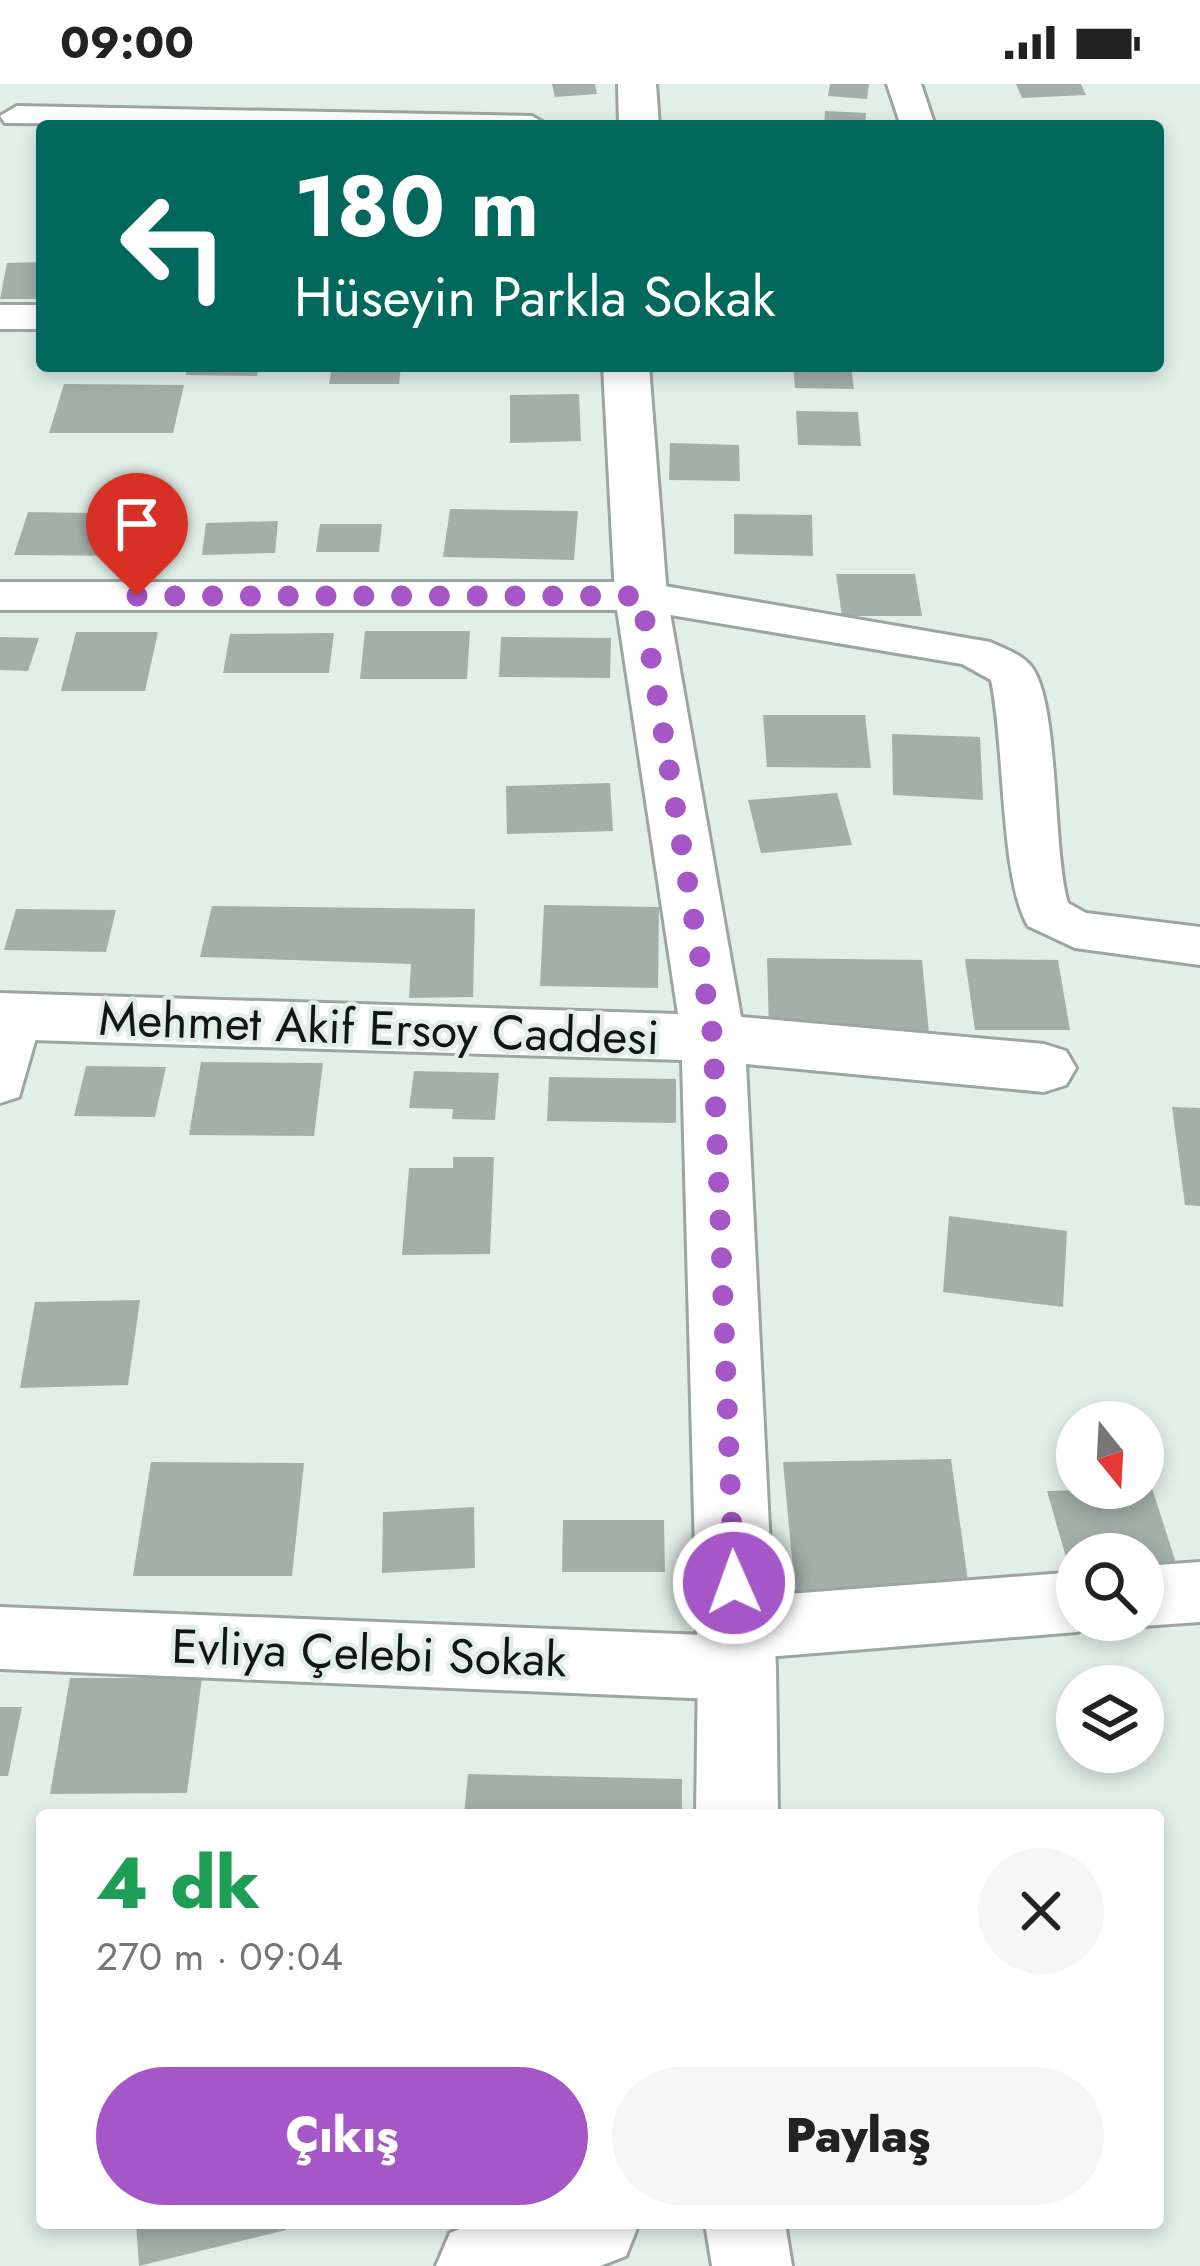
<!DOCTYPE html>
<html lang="tr">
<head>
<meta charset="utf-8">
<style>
  :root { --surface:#fff; --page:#f6f6f6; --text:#222; --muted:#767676; --accent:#a557c8 }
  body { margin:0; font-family:Jost,sans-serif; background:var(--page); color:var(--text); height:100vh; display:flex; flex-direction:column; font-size:45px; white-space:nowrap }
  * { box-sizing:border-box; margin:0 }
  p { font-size:39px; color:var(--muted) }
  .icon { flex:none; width:66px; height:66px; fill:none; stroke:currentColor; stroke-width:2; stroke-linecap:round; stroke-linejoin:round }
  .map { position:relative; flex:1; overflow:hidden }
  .details { position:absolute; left:36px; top:1725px; width:1128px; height:420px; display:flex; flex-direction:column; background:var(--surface); border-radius:12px; box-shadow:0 6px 18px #0003 }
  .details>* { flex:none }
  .hud { position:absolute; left:36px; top:36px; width:1128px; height:252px; border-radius:12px; box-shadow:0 6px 18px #0003; background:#00695c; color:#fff; overflow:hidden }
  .needle { width:78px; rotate:162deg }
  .controls { position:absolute; left:1056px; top:1317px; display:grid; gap:24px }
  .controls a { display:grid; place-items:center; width:108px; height:108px; border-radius:50%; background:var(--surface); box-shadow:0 6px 18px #0003; font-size:60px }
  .pin { position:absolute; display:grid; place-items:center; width:102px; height:102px; color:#fff; margin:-123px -51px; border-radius:50% 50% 50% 0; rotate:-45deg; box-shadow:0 0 12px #0007 }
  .pin .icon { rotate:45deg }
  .me { position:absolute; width:132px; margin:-66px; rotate:358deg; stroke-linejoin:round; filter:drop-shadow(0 0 9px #0008) }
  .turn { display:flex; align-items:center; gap:42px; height:252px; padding:0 60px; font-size:54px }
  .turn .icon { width:156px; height:156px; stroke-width:2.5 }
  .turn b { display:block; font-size:84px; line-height:102px }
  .round { display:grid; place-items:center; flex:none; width:126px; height:126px; border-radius:63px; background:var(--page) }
  .summary { display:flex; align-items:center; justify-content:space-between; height:204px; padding:0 60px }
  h1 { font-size:72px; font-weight:800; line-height:90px; color:#1e9e55 }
  .primary-button { display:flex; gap:24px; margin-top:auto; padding:24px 60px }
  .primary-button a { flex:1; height:138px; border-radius:72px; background:var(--accent); color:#fff; font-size:48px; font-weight:800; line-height:138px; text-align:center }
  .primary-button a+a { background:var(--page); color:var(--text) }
  .status { display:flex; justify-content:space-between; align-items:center; height:84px; padding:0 60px; background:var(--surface); direction:ltr }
  .status svg { height:33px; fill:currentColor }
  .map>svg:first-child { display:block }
  .building { fill:#a4afa9 }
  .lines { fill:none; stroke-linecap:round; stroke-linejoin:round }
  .minor-casing { stroke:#9ba6a0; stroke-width:6 }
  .tertiary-casing { stroke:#9ba6a0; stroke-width:6 }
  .minor { fill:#fff; fill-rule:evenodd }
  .tertiary { fill:#fff; fill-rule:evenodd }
  .route { stroke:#a557c8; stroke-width:21; stroke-dasharray:0 37.8 }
  .labels { text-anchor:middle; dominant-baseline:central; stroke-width:9; stroke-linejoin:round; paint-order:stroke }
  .street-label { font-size:48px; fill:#111513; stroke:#e2eee8 }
</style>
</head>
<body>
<div class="status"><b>09:00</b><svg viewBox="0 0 49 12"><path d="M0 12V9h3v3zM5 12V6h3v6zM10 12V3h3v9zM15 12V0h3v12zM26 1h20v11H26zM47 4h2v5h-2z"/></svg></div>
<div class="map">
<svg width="1200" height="2182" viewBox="0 0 1200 2182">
  <rect width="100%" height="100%" fill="#e2eee8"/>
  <path class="building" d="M552,0H595L597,10L555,13Z
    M830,0H869L867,15L828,12Z
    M1016,0H1081L1086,11L1022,14Z
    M825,27L866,29L865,42H824Z
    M42,178V215H0L7,179Z
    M188,282H259L257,292L186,291Z
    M332,282H401L399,300H329Z
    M793,282H851L854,305L795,304Z
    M64,300L184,301L173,349H49Z
    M579,310L581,357L510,359V311Z
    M796,327L858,328L861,362L798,361Z
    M670,359L739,361L740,397L669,396Z
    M450,425L578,427L574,476L443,473Z
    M28,428L148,430L136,472L14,471Z
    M734,430L812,431L813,472L734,470Z
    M278,437L275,469L202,471L206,439Z
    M320,440H382L379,468H316Z
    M836,490H915L922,532H842Z
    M365,547H470L467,595H360Z
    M76,548H158L145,607H61Z
    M334,549L329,589H223L230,550Z
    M0,553L39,554L28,587L0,586Z
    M501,553L611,554L610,594L499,593Z
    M763,631H865L871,684L767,683Z
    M892,650L980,653L983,716L893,711Z
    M610,699L613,747L507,750L506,702Z
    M837,709L852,761L761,769L748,716Z
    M544,821L659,823L658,904L540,902Z
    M212,822L475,825L473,913L409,914L411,880L200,873Z
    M16,825L116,826L106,868L4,866Z
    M767,874L922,876L929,949L769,947Z
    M965,875L1058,876L1070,946H975Z
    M201,978L323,979L314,1052L189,1051Z
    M86,982L166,983L155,1033L74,1032Z
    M414,987L499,989L495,1036L452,1035L453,1025L409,1024Z
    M549,993L676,995V1039L547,1037Z
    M1172,1023L1200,1024V1122L1185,1121Z
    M453,1073H494L490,1170L402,1171L409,1084H453Z
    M949,1132L1067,1147L1063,1223L943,1208Z
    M140,1216L128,1301L20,1304L35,1218Z
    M951,1375L969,1504L795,1507L783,1378Z
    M151,1378L304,1379L292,1492H133Z
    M1149,1395L1177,1482L1143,1486V1470H1077V1493L1072,1494L1047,1407L1143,1404V1396Z
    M474,1423L475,1484L382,1489L383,1428Z
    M563,1436H664L665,1488H562Z
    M70,1594H202L187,1709L50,1710Z
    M0,1623H22L8,1692H0Z
    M468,1690L682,1695V1731H464Z
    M136,2139H285L286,2146L139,2182Z"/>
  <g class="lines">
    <defs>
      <path id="minor" d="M887,0H921L935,42H901Z
        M17,22L532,32L549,42L5,39L0,32Z
        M0,221H42V245H0Z
        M0,498H641L990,558C1003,564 1021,570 1030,581C1060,614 1052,768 1068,819L1086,829L1200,843V881L1075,864L1028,842C1000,794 1005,661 991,596L962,580L641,526H0Z
        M15,913L34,919L42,933L19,1013L0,1019V918Z
        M1200,1478V1538L1143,1542L1127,1536H1143V1482Z
        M1077,1488V1536L1100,1539L1077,1548L766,1573L771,1584L761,1606L737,1616L0,1585V1523L705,1551L712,1523L736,1514Z
        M705,2139H785L792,2182H712Z"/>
      <path id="tertiary" d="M618,0H656L659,42H619Z
        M603,282H649L667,512L741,933L1044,960L1066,967L1076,984L1066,1001L1044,1008L746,980L776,1584L778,1731H696L698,1584L682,976L0,955V909L678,930L615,512Z
        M474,2139H639L626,2172L600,2182H436L450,2149Z"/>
    </defs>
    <use href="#minor" class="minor-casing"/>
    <use href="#tertiary" class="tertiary-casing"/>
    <use href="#minor" class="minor"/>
    <use href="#tertiary" class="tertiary"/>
  </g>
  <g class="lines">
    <path class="route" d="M137,512H641L713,954L734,1499"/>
  </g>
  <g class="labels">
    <g class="street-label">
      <text transform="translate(379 944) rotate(2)">Mehmet Akif Ersoy Caddesi</text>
      <text transform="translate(369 1569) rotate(2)">Evliya Çelebi Sokak</text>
    </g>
  </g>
</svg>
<div class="controls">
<a><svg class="needle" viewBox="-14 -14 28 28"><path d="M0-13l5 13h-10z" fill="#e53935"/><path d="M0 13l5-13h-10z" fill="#767676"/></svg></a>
<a><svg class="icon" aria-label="search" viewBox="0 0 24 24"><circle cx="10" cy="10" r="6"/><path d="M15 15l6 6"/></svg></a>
<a><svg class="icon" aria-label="layers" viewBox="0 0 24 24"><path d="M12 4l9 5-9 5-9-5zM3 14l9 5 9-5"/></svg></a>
</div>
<div class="pin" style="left:137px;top:512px;background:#d93025"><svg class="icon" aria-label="arrive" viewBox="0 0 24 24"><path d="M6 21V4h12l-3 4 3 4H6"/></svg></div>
<svg class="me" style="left:734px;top:1499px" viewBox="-20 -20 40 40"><circle r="17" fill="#a557c8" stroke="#fff" stroke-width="3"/><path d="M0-11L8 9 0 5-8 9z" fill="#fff"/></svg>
<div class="hud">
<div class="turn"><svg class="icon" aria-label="left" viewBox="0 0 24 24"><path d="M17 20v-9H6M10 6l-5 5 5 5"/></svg><div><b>180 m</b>Hüseyin Parkla Sokak</div></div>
</div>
<section class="details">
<div class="summary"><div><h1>4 dk</h1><p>270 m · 09:04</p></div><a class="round"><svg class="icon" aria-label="close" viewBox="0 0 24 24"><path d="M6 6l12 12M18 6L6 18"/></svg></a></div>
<div class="primary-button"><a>Çıkış</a><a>Paylaş</a></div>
</section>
</div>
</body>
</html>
